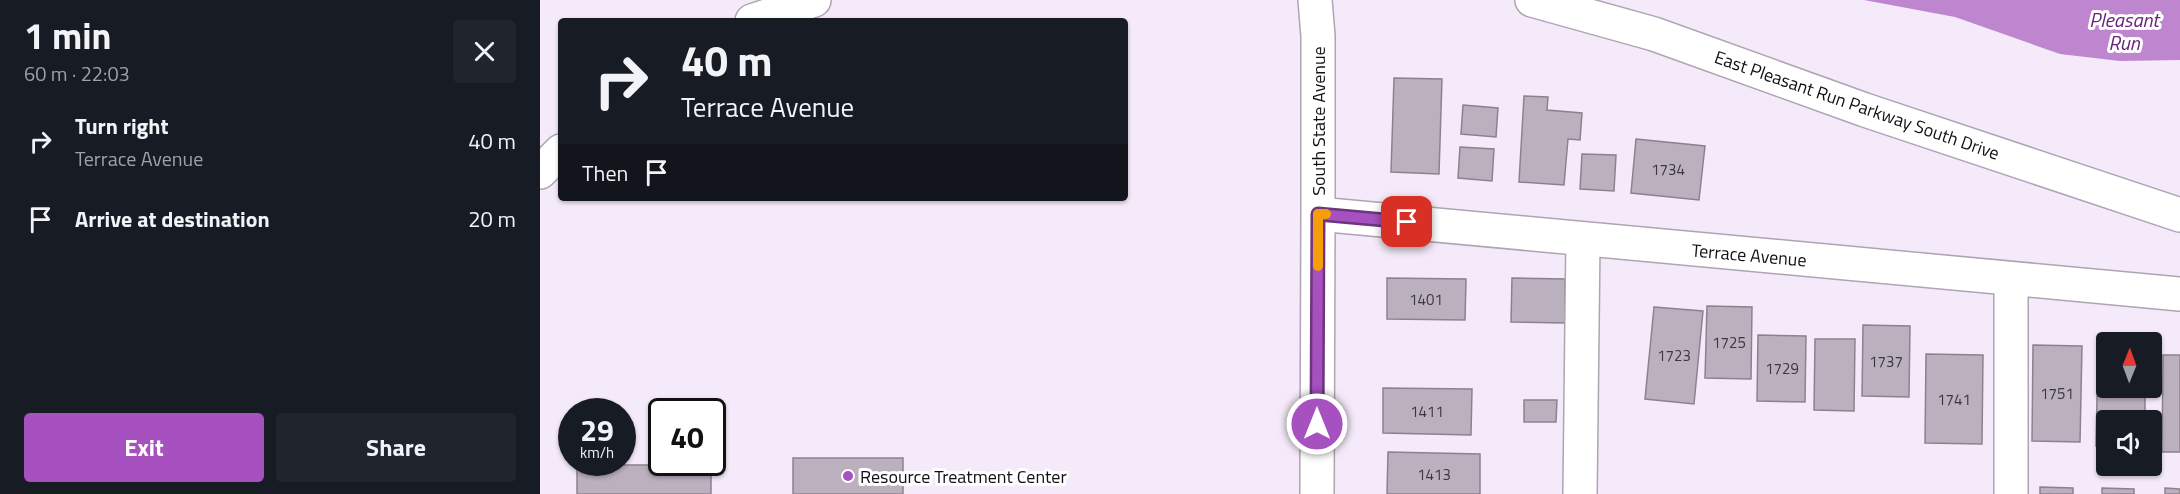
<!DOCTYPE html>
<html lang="en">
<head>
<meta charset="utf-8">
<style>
  :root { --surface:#171b24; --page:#20242c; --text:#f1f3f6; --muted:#9ea1a6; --accent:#a651bf }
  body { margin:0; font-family:"Titillium Web",sans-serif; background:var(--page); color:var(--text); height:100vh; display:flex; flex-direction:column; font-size:22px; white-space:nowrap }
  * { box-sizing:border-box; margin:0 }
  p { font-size:20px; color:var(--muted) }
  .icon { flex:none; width:33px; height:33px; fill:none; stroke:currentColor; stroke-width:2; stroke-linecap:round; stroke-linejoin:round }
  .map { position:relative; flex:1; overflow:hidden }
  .side { display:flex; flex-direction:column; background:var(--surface); width:540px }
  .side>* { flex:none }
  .banner { position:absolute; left:18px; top:18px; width:570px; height:183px; border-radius:6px; box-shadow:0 2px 4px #0004; background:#171b24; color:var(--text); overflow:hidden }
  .needle { width:39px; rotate:1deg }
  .buttons { position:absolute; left:1556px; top:332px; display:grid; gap:12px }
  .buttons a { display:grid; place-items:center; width:66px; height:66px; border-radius:6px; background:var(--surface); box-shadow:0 2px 4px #0004; font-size:30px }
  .speed { position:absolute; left:18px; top:398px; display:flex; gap:12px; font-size:30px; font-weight:700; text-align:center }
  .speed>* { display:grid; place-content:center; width:78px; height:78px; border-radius:50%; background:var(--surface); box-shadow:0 2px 4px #0004; line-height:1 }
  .speed small { font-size:15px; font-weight:400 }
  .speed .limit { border:3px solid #111; border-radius:9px; background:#fff; color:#111 }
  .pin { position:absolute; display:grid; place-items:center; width:51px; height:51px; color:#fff; margin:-26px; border-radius:12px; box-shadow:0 3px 9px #0006 }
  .me { position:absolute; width:66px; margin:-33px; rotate:0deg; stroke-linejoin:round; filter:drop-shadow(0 0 4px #0008) }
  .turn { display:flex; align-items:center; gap:21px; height:126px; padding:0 24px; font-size:27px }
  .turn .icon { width:78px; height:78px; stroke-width:2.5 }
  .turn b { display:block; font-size:42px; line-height:51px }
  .then { display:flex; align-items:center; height:57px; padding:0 24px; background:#0003; gap:12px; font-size:22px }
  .round { display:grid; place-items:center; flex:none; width:63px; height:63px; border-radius:6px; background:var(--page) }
  .headline { display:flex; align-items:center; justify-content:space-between; height:102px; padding:0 24px }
  h1 { font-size:36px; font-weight:700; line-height:45px }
  .action { display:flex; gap:12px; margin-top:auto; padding:12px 24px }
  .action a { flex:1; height:69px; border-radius:6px; background:var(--accent); color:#fff; font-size:24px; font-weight:700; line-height:69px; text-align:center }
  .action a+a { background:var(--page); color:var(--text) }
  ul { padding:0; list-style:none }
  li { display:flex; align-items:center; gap:18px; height:78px; padding:0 24px }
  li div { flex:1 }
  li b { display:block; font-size:22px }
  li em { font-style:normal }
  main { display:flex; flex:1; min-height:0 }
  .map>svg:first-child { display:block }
  .water { fill:#bd86ce }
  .building { fill:#bbb0be; stroke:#8c828f; stroke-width:1.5 }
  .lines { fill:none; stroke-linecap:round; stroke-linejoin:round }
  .minor-casing { stroke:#afa4b2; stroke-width:36 }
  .minor { stroke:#fff; stroke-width:33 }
  .route-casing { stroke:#6c357c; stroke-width:15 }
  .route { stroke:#a651bf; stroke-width:10 }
  .slow { stroke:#f59e0b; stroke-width:10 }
  .poi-dot { fill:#a651bf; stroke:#fff; stroke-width:2 }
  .labels { text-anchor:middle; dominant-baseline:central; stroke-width:6; stroke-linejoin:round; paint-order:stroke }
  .number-label { font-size:15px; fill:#3c373e }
  .street-label { font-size:18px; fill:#120f14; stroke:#fff }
  .poi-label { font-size:18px; fill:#120f14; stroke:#fff; text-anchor:start }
  .water-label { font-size:20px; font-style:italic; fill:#66237a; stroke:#fff }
</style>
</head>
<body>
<main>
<section class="side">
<div class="headline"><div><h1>1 min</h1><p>60 m · 22:03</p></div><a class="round"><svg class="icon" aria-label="close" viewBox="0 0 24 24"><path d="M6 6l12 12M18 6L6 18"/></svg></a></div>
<ul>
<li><svg class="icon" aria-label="right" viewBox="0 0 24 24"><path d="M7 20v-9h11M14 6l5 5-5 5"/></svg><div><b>Turn right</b><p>Terrace Avenue</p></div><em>40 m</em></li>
<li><svg class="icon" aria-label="arrive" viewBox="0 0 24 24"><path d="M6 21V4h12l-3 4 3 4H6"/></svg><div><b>Arrive at destination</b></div><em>20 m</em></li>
</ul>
<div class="action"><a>Exit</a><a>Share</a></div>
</section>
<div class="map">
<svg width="1640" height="494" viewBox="0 0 1640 494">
  <rect width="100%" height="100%" fill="#f5eaf9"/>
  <path class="water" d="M1324,0H1640V60L1580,61L1520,54L1415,17Z"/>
  <path class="building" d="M854,78L902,79L899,174L851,172Z
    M984,96L1008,97L1007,110L1042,113L1040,140L1028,139L1024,185L979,182Z
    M923,105L958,108L956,137L921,134Z
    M1096,139L1165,146L1159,200L1091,193Z
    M920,147L954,149L952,181L918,178Z
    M1042,154L1076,155L1074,191L1040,189Z
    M847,278L926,279L925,320L847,319Z
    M972,278L1025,279V323L971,322Z
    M1167,306L1212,307L1211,379L1165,378Z
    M1114,307L1163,311L1154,404L1105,399Z
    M1323,325L1370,326L1369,397L1322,396Z
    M1218,335L1266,336L1265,402L1217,401Z
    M1275,339H1315L1314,411L1274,410Z
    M1493,345L1542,346L1540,442L1492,441Z
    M1558,350L1566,351V387H1605V420H1566V446H1556Z
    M1386,354L1443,355L1442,444L1385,443Z
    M1623,355H1640V452H1622Z
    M843,388L932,389L931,435L843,433Z
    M984,400H1017L1016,422H984Z
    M848,452L940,454V494H847Z
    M253,458H363V494H253Z
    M37,465H171V494H37Z
    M1500,487L1533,488V494H1500Z
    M1562,488L1594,489V494H1562Z
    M1625,488L1640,489V494H1625Z"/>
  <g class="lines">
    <defs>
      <path id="minor" d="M775,0L778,36V214L777,494
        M992,0L1114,34L1325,110L1640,215
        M212,21L274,0
        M0,172L21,151
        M778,214L1640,294
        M1040,494L1043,239
        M1471,494V279"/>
    </defs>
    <use href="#minor" class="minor-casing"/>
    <use href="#minor" class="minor"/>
  </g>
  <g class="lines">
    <defs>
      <path id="route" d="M777,424L778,214L867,222"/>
    </defs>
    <use href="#route" class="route-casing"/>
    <use href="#route" class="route"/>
    <path class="slow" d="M778,266V214H786"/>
  </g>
  <circle class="poi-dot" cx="308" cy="476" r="6"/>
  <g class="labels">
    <g class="number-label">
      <text x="1128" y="169">1734</text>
      <text x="886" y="299">1401</text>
      <text x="1189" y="342">1725</text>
      <text x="1134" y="355">1723</text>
      <text x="1346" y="361">1737</text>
      <text x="1242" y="368">1729</text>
      <text x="1517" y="393">1751</text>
      <text x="1414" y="399">1741</text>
      <text x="887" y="411">1411</text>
      <text x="894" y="474">1413</text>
    </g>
    <g class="street-label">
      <text transform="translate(1317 105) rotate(19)">East Pleasant Run Parkway South Drive</text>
      <text transform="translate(778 121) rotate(-90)">South State Avenue</text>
      <text transform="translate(1209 255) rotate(5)">Terrace Avenue</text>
    </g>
    <g class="poi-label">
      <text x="320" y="476">Resource Treatment Center</text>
    </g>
    <g class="water-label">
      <text x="1584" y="19">Pleasant<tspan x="1584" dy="23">Run</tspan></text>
    </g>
  </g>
</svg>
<div class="buttons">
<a><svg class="needle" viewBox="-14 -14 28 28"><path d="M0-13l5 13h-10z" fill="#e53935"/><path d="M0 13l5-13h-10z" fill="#9ea1a6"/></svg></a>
<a><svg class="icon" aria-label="sound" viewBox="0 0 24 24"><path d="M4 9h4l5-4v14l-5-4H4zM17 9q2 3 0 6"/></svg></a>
</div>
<div class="speed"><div>29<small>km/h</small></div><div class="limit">40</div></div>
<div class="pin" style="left:867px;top:222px;background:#d93025"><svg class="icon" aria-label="arrive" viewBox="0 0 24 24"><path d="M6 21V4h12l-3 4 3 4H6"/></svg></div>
<svg class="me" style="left:777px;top:424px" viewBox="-20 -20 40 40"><circle r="17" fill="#a651bf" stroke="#fff" stroke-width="3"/><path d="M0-11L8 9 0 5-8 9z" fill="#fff"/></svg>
<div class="banner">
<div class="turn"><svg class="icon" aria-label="right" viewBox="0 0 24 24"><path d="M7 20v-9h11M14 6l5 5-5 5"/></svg><div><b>40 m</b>Terrace Avenue</div></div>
<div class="then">Then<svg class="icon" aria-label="arrive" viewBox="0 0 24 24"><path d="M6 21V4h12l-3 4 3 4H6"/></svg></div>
</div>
</div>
</main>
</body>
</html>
